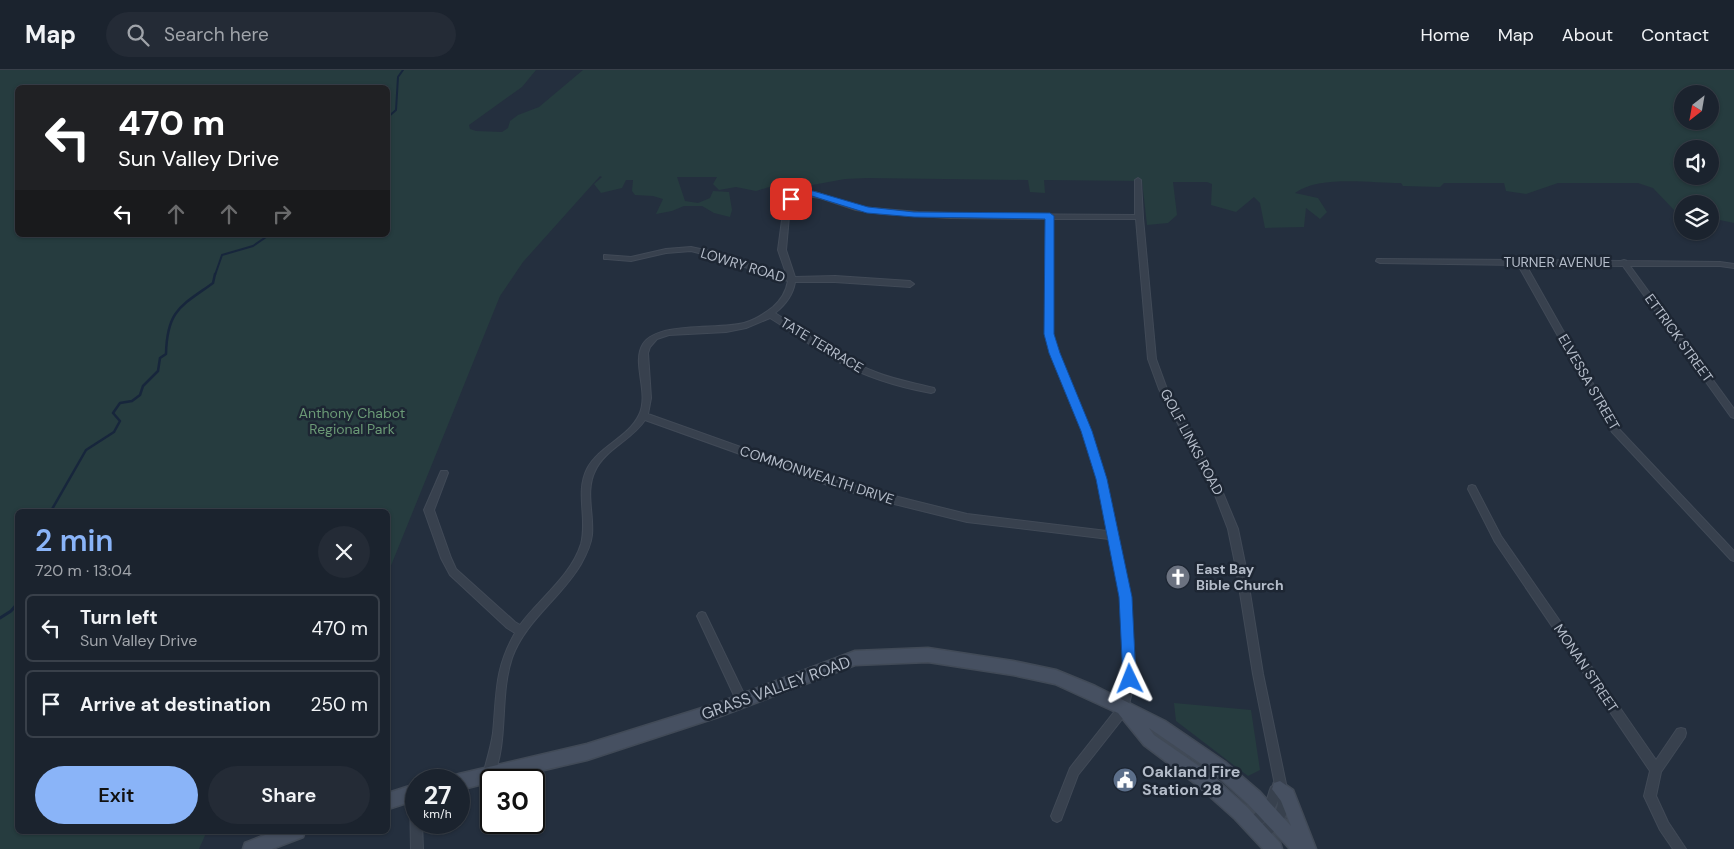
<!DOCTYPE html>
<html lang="en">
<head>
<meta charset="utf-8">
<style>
  :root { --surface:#1b232e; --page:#242b36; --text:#f1f3f6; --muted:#a0a4aa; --line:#39404a; --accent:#8ab4f8 }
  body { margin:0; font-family:"DM Sans",sans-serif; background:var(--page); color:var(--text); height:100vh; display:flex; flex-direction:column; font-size:19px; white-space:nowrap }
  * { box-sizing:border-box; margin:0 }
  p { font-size:16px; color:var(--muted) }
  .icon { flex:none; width:28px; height:28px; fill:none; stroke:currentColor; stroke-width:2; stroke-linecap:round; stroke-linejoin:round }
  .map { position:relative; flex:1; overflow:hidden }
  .sheet { position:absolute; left:15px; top:439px; width:375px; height:325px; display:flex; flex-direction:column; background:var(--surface); border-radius:8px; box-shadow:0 1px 4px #0004,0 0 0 1px var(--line) }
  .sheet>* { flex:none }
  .guide { position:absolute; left:15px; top:15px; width:375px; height:152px; border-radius:8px; box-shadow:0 1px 4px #0004,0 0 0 1px var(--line); background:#202124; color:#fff; overflow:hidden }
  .needle { width:32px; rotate:211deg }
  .tools { position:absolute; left:1674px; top:15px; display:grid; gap:10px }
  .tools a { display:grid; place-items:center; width:45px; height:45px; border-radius:50%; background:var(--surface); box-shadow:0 1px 4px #0004,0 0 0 1px var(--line); font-size:25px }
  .speed { position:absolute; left:405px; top:699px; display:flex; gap:10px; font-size:25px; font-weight:700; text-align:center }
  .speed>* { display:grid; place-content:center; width:65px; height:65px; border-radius:50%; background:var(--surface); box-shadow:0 1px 4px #0004,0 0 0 1px var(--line); line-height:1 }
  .speed small { font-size:12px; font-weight:400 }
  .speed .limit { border:2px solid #111; border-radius:8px; background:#fff; color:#111 }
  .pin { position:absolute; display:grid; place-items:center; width:42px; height:42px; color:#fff; margin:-21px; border-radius:10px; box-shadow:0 2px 8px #0006 }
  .me { position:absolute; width:55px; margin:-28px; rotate:358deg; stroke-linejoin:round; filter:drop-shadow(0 0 4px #0008) }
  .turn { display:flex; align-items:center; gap:18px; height:105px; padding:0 20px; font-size:22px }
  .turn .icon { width:65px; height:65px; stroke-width:2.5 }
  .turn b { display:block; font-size:35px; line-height:42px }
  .lanes { display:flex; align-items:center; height:48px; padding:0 20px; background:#0003; justify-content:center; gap:25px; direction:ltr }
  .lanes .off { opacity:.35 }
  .round { display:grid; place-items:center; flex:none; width:52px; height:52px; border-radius:26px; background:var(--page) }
  .headline { display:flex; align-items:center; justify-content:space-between; height:85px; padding:0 20px }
  h1 { font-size:30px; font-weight:600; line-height:38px; color:var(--accent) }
  .primary-button { display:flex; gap:10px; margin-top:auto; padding:10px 20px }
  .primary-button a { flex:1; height:58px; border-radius:30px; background:var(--accent); color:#111; font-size:20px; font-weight:600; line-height:58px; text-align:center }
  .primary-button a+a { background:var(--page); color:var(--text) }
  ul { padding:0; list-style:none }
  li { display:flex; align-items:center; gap:15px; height:68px; margin:0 10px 8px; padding:0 10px; border:2px solid var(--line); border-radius:8px }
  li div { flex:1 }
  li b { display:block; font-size:19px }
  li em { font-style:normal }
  header { display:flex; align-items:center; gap:30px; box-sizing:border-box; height:70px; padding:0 25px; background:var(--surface); border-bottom:1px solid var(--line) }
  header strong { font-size:24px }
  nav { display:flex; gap:28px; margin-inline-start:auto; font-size:18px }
  .search { width:350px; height:45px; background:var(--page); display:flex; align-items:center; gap:12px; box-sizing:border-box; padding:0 18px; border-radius:28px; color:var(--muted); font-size:19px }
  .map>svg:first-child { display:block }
  .green { fill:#263c3f; fill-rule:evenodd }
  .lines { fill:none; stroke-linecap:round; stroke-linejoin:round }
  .stream-far2 { stroke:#17263c; stroke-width:2 }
  .stream-far1 { stroke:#17263c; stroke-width:2.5 }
  .stream { stroke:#17263c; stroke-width:3 }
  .minor-casing { stroke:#414a57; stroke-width:2 }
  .secondary-casing { stroke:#414a57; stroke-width:3 }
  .minor { fill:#38414e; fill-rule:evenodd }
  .secondary { fill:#465061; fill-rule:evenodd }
  .route { fill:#1a73e8; stroke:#114b97 }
  .labels { text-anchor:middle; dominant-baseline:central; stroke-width:5; stroke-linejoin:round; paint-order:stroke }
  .street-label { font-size:14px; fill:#b4bcc9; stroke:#1d2633 }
  .park-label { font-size:14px; fill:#6b9a76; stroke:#1d2633 }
  .poi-label { font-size:14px; font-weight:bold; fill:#b4bcc9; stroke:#1d2633; text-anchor:start }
  .near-street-label { font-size:16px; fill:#b4bcc9; stroke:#1d2633 }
  .near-poi-label { font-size:16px; font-weight:bold; fill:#b4bcc9; stroke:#1d2633; text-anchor:start }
</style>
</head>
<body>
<header>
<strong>Map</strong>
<div class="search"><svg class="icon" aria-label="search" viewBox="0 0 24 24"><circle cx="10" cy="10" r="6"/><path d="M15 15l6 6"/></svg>Search here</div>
<nav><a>Home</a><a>Map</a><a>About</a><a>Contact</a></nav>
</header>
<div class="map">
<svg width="1734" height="779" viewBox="0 0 1734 779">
  <rect width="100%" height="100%" fill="#242f3e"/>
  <path class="green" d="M0,0H536L522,17L469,55L470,59L476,61L502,62L508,58L510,51L518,45L539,37L583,0H1734V153L1710,148V134H1682V142L1674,140L1653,118L1638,113H1558L1526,124L1506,121L1504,113H1444L1440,117L1403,116L1401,113C1370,113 1319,105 1295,123L1318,128L1327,142L1320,149L1306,138L1304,157L1265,158L1260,133L1254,127L1236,142L1211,135L1212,114L1207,112H1173L1177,145L1168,153L1147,155L1142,111L1044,110L1045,123L1030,122L1028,110L867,108L845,109L807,116L776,115L756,121L736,117L719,120L713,114L717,107H677L685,131L698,133L710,128L713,121L729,122L732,140L730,147L714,143L702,136H684L672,141L656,144L663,129L653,126L635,125L632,121L633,110H626L622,118L601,123L594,114L602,107L600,106L523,192L500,226L388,503V441H18V761H207L199,779H0ZM18,18H388V165H18ZM1682,24H1710V51H1682ZM1682,79H1710V106H1682Z
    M1174,633L1251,640L1260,700L1248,706L1176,651Z"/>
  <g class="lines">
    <path class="stream-far2" d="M388,47L396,40L398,7L403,0
      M215,205L222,185L253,176L269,165"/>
    <path class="stream-far1" d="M51,441L86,380L114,362L120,351L113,343L120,333L132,331L140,325L143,316L158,301L160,288L166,284C167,240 181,236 213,213L215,204"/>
    <path class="stream" d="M0,548L11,541L18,533"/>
    <defs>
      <path id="minor" d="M1138,108L1141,110L1143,148L1156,289L1167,319L1218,411L1238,459L1246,498L1263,604L1290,733C1287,748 1276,764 1261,770L1257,768L1255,764C1261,750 1278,749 1278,731C1273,743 1264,755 1252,760L1248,758L1246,754C1249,746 1258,742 1263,736C1268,730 1268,724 1271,717L1275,715L1253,604L1236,498L1228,459L1210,412L1159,319L1148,289L1136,149H1053V264L1058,283L1090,361L1105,409L1130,527L1135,594V609L1127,643L1078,705L1061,750L1057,752L1053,750L1051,746L1070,698L1118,637L1125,609L1120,527L1109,469L967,452L874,429L821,413L645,350C632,370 605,379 595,401C585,421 594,444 592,465C591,475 586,485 581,494C562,527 525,551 512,588C499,627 509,670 493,708L489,709L485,708L483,704C487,690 491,677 493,663C497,623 494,600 515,563L507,558L450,505L441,488L424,440L441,401H447L448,403L434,440L451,488L456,499L515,552L520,555C539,529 571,506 581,474C588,449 575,423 587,399C599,376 628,368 639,345C650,323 631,293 643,274C658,251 718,260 744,253C755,250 764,244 773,237C781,230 786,222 788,211L714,187L691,181L666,183L631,191L607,189H604V185L631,187L666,179L691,177L719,183L787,206L778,180L784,135L790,127L797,123L807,122H815L861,137L918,142L981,144L1135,145V110ZM807,126L820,128L856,140L882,144L950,148L1046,149L1045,264L1050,283L1082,361L1097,409L1107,461L967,444L874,421L825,407L648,344L651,328L648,283L650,277L657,269L669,265L726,262L746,258L770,248C793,262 815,279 839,292C868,308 899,317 931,323L934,322L935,320L934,318C915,313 896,310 878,303C840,289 809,265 775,243C785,235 793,225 795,212H835L910,217L914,214L910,211L835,206L795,207L786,180L790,135L795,130Z
        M1377,189L1517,190L1520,189L1523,190L1621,191L1624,190L1627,191L1720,192L1734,194V198L1720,196H1630L1734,339V348L1731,347L1623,196L1526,195L1618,358L1734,481V491L1731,490L1612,362L1518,195L1380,193L1376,191Z
        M1472,415L1475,416L1501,466L1656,690L1677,659L1681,658L1685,659L1686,663L1685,667L1661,702L1656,726L1668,752L1686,779H1673L1660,760L1644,726L1650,701L1495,472L1468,419L1469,416Z
        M702,542L705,543L746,628L747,631L746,634L742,636L738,634L697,546L699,543Z
        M416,716V752H422L423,779H411L410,722L412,718Z"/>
      <path id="secondary" d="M928,578L1013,591L1056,600L1095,616L1165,651L1225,692L1260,722L1291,756L1281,731L1272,719L1274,713L1280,711L1293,720L1316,779H1290L1248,734L1213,702L1149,658L1154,665L1209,703L1247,737L1280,773L1282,779H1263L1235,749L1197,715L1144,675L1118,643L1055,614L1013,605L928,592L855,595L718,647L587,690L501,710H491V712L459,720V710H452L453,706L459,704L587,674L718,633L855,581Z
        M416,714V730L388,739V723Z
        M275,761H305L303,767L272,779H243L245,773Z"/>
    </defs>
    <use href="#minor" class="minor-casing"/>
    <use href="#secondary" class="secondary-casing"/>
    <use href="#minor" class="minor"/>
    <use href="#secondary" class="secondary"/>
  </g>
  <path class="route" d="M813,121L868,137L914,142L1050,143L1054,146V264L1060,283L1092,361L1107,409L1132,527L1136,609L1134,613L1130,615L1125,613L1123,609L1119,527L1096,409L1081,361L1049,283L1044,264L1045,149L914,147L867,143L812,126L798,128L791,132L786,129L793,123Z"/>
  <defs>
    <symbol id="church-disc" viewBox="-11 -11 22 22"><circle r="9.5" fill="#6b7280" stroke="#1d2633"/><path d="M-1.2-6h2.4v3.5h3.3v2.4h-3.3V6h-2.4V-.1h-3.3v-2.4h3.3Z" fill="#fff"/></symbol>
    <symbol id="civic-disc" viewBox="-11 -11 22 22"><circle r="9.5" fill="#5c6f8a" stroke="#1d2633"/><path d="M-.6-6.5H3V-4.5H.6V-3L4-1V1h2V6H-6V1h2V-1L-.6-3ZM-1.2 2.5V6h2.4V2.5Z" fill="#fff"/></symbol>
  </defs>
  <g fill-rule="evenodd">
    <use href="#church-disc" x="1164" y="493" width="28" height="28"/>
    <use href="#civic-disc" x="1111" y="696" width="28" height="28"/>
  </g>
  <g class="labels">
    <g class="street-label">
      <text x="1557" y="192">TURNER AVENUE</text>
      <text transform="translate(743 195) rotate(17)">LOWRY ROAD</text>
      <text transform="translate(1679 268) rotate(54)">ETTRICK STREET</text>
      <text transform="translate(822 275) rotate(31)">TATE TERRACE</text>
      <text transform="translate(1589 312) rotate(60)">ELVESSA STREET</text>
      <text transform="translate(1192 372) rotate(62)">GOLF LINKS ROAD</text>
      <text transform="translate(817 405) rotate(18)">COMMONWEALTH DRIVE</text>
      <text transform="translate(1586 598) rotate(56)">MONAN STREET</text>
    </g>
    <g class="park-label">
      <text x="352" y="343">Anthony Chabot<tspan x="352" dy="16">Regional Park</tspan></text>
    </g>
    <g class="poi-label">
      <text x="1196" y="499">East Bay<tspan x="1196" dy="16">Bible Church</tspan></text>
    </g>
    <g class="near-street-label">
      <text transform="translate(776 618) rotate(-20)">GRASS VALLEY ROAD</text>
    </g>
    <g class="near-poi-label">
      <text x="1142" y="701">Oakland Fire<tspan x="1142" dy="18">Station 28</tspan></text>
    </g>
  </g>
</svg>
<div class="tools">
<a><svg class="needle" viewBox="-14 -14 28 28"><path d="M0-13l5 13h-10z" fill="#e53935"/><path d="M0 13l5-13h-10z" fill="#a0a4aa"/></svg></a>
<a><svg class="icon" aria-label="sound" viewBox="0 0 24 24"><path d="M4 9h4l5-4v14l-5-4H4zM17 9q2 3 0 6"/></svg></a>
<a><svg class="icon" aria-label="layers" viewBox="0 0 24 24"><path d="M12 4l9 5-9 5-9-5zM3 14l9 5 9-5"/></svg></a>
</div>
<div class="speed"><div>27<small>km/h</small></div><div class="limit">30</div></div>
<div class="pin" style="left:791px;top:129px;background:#d93025"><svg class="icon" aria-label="arrive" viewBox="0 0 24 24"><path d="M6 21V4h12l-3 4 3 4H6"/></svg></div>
<svg class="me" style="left:1130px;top:609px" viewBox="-20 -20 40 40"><path d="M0-17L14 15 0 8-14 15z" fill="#1a73e8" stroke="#fff" stroke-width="4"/></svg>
<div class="guide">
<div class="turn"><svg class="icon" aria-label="left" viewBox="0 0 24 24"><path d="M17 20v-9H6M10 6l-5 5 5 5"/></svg><div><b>470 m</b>Sun Valley Drive</div></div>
<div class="lanes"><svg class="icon" aria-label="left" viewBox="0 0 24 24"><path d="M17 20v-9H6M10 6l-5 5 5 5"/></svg><svg class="icon off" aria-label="ahead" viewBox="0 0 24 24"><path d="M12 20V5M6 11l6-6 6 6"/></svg><svg class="icon off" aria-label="ahead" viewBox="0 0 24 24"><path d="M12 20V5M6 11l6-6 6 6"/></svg><svg class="icon off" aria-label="right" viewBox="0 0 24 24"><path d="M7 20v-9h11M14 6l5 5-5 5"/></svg></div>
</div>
<section class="sheet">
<div class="headline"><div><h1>2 min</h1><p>720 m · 13:04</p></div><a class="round"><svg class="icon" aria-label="close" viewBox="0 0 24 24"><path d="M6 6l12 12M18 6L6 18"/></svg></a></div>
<ul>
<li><svg class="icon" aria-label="left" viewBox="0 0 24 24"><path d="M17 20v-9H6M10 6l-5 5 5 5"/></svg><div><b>Turn left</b><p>Sun Valley Drive</p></div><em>470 m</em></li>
<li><svg class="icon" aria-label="arrive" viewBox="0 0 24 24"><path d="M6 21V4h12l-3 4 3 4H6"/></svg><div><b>Arrive at destination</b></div><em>250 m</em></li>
</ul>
<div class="primary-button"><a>Exit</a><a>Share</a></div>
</section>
</div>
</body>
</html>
